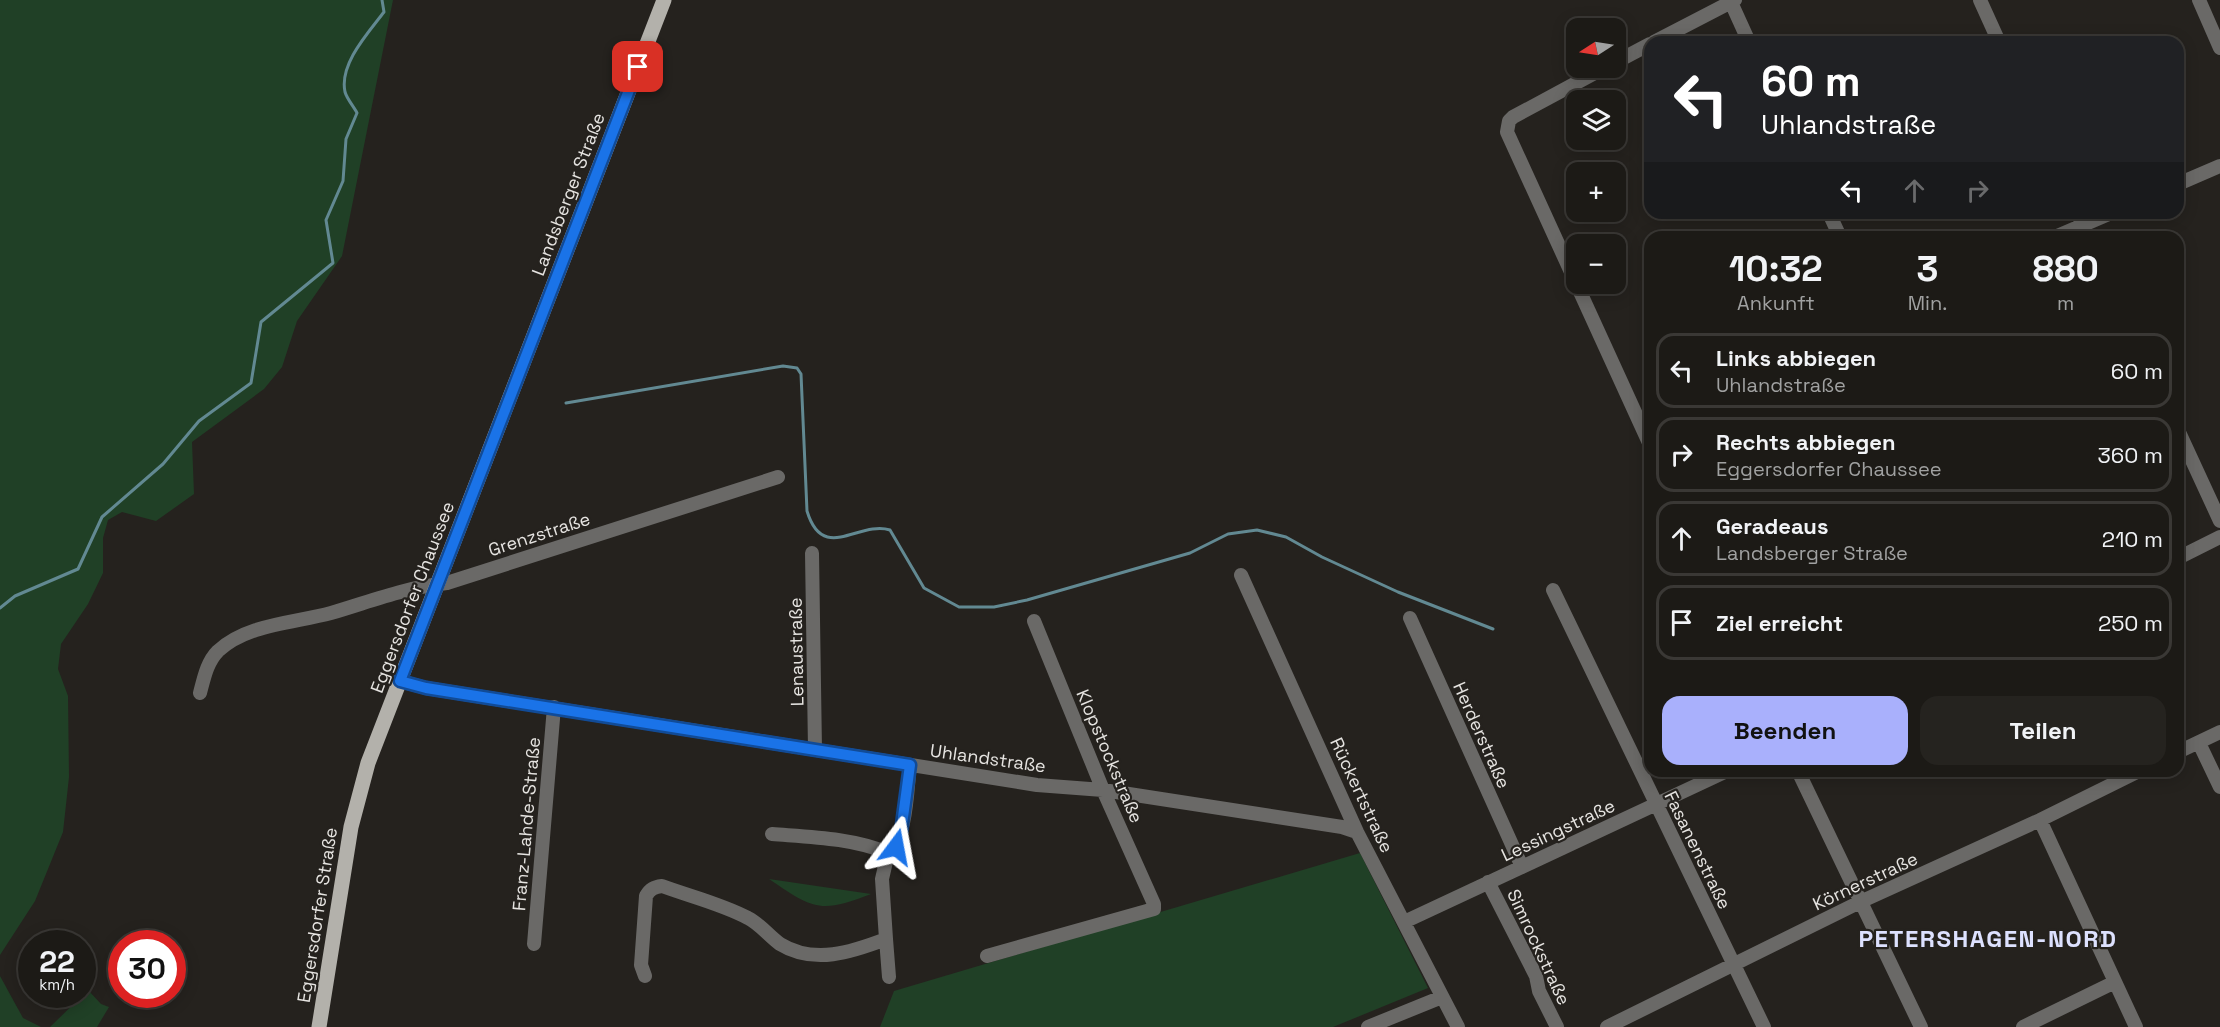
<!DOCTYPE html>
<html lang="de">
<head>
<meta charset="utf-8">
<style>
  :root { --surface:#1c1a16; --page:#25231f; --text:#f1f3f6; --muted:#a0a1a1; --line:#3a3835; --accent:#a9b0fc }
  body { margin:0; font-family:"Space Grotesk",sans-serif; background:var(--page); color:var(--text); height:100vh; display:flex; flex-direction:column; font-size:22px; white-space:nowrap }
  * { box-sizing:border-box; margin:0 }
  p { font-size:20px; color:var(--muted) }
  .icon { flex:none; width:33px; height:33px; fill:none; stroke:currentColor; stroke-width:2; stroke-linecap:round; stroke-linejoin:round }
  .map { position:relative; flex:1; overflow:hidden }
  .sheet { position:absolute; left:1644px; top:231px; width:540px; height:546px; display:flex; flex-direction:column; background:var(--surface); border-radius:18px; box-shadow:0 3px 15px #0003,0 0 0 2px var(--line) }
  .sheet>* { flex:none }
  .top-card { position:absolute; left:1644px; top:36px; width:540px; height:183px; border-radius:18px; box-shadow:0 3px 15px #0003,0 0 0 2px var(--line); background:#202124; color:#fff; overflow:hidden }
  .needle { width:39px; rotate:258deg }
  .tools { position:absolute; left:1566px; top:18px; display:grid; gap:12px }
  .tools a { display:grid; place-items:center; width:60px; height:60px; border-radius:12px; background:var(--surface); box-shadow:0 3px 15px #0003,0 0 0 2px var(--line); font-size:30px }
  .speed { position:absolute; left:18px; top:930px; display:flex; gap:12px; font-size:30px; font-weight:700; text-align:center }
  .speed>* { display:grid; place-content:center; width:78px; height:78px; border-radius:50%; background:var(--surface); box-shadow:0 3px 15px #0003,0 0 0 2px var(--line); line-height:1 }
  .speed small { font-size:15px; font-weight:400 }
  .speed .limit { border:9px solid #d22; background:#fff; color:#111 }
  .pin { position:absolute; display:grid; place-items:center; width:51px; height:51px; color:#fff; margin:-26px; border-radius:12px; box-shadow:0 3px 9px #0006 }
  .me { position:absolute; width:66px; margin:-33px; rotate:13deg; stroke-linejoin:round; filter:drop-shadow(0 0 4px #0008) }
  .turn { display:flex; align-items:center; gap:21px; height:126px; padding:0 18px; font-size:27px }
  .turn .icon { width:78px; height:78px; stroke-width:2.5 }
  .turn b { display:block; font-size:42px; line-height:51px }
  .lanes { display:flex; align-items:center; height:57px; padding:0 18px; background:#0003; justify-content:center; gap:30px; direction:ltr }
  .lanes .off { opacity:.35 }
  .eta { display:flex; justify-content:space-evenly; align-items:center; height:102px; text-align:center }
  .eta b { font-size:36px; font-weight:800; line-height:42px }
  .action { display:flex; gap:12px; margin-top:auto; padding:12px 18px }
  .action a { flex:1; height:69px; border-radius:18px; background:var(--accent); color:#111; font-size:24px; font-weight:800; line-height:69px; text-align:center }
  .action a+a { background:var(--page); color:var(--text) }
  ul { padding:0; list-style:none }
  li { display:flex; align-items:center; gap:18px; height:75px; margin:0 12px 9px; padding:0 6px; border:3px solid var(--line); border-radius:18px }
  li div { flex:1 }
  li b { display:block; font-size:22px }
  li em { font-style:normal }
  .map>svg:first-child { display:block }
  .green { fill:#204026 }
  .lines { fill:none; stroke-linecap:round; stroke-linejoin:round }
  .stream { stroke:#628992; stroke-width:3 }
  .minor { stroke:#6a6967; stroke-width:14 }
  .major { stroke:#b3b1ab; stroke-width:15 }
  .route-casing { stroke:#114b97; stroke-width:15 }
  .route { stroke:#1a73e8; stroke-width:10 }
  .labels { text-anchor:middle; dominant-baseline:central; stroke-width:4.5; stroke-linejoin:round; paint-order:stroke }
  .street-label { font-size:18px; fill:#e6e4e1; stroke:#25221e }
  .district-label { font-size:24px; font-weight:bold; letter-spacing:1.5px; fill:#dde1fe; stroke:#25221e }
</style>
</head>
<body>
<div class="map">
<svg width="2220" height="1027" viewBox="0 0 2220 1027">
  <rect width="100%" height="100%" fill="#25221e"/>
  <path class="green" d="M0,0H393L342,256L297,321L282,367L264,389L192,442L194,494L156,521L122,512L108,520L103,538V573L88,604L61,644L58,669L68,696L69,777L63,832L35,901L0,955Z
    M1360,853L1428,988L1333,1027H880L894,991Z
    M769,879L871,894C820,914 813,909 769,879Z
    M0,976L23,1018L41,1027H0Z
    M88,990L101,1004L109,1007L97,1027H50Z"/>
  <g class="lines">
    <path class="stream" d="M566,403L783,366L797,368L801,374L807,511C823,564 859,520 890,530L924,588L959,607H994L1027,600L1190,553L1228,534L1257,530L1286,537L1322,557L1398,592L1493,629
      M0,608L15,596L78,569L102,517L163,464L199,421L251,383L261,322L333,263L326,220L343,181L346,139L357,113C354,107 347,99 345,92C339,64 368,33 384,12L382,0"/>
    <path class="minor" d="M1730,0L1749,42
      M1980,0L1999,42
      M2199,0L2220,48
      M1654,42L1735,0
      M1616,62L1650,44
      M1604,68L1513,117L1509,121L1507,132L1650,445
      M2178,184L2220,166
      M1829,213L1840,237
      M2077,213L2089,237
      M2055,237L2111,213
      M2178,430L2220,521
      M812,553L815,750
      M2178,558L2220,537
      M1241,575L1357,832L1458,1027
      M1553,590L1764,1027
      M1410,618L1522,867
      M400,681L426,688L1037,785L1103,790L1342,827L1357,832
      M200,693C204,678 207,662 218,651C247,624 294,623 331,613C372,601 403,588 447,583L778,477
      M2199,743L2220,787
      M2178,752L2220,732
      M1798,771L1921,1027
      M2040,820L2136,1027
      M772,834C810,837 853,838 888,853
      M1488,882L1536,976L1539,991L1557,1027
      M1404,922L1727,771
      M886,939L889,977
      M534,944L554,707
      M987,956L1154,909V904L1103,790L1034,621
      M645,976L641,965L646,896C650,889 654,887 662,886C689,896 722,904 748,918C760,924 769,936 780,944C814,965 852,952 886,939L882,879L888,853C907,839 907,788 910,765
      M1368,1027L1442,997
      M1607,1027L1860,902L2040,820L2139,771
      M2023,1027L2115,982"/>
    <path class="major" d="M319,1027L351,827L368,763L664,0"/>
  </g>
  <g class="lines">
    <defs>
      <path id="route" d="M638,67L400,681L426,688L910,765L901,832L896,847"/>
    </defs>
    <use href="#route" class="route-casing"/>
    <use href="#route" class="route"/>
  </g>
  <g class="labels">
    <g class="street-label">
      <text transform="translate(568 194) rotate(-69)">Landsberger Straße</text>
      <text transform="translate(539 534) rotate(-18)">Grenzstraße</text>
      <text transform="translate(412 597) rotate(-69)">Eggersdorfer Chaussee</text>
      <text transform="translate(796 652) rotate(-91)">Lenaustraße</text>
      <text transform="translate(1482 735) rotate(66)">Herderstraße</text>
      <text transform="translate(1110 756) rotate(67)">Klopstockstraße</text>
      <text transform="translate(988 758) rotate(8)">Uhlandstraße</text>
      <text transform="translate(1362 795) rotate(65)">Rückertstraße</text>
      <text transform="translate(526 824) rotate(-85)">Franz-Lahde-Straße</text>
      <text transform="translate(1558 830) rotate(-25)">Lessingstraße</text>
      <text transform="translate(1698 850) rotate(64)">Fasanenstraße</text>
      <text transform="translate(1865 881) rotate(-25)">Körnerstraße</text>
      <text transform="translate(317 915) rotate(-81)">Eggersdorfer Straße</text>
      <text transform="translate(1539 947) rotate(65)">Simrockstraße</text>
    </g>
    <g class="district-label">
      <text x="1988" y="938">PETERSHAGEN-NORD</text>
    </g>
  </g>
</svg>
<div class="tools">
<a><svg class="needle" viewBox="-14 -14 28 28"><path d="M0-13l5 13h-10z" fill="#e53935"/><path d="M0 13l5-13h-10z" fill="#a0a1a1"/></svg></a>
<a><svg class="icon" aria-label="layers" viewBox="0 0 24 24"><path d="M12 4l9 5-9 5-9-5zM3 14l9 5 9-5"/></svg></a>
<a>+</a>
<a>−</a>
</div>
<div class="speed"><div>22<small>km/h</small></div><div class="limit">30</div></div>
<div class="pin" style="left:638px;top:67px;background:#d93025"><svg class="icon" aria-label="arrive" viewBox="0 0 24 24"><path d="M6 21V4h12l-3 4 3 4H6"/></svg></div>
<svg class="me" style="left:896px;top:847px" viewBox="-20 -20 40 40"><path d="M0-17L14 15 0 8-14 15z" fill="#1a73e8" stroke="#fff" stroke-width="4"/></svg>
<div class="top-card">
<div class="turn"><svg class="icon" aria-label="left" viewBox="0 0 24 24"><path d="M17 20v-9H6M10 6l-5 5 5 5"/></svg><div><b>60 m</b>Uhlandstraße</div></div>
<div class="lanes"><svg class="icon" aria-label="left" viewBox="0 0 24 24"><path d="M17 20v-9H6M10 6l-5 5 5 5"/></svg><svg class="icon off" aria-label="ahead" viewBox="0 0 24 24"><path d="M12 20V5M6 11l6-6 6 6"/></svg><svg class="icon off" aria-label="right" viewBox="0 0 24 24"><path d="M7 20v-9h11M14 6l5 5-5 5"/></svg></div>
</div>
<section class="sheet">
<div class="eta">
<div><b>10:32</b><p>Ankunft</p></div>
<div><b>3</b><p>Min.</p></div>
<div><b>880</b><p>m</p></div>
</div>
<ul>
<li><svg class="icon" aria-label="left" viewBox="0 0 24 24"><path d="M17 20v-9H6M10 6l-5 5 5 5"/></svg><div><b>Links abbiegen</b><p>Uhlandstraße</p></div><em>60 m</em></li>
<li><svg class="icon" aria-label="right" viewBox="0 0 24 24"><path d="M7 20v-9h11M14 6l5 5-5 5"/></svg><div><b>Rechts abbiegen</b><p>Eggersdorfer Chaussee</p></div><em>360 m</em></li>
<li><svg class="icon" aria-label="ahead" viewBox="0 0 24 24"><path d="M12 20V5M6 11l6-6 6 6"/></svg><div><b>Geradeaus</b><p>Landsberger Straße</p></div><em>210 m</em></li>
<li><svg class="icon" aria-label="arrive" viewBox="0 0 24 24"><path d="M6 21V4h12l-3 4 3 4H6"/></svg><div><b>Ziel erreicht</b></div><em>250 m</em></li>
</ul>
<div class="action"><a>Beenden</a><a>Teilen</a></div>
</section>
</div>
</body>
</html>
